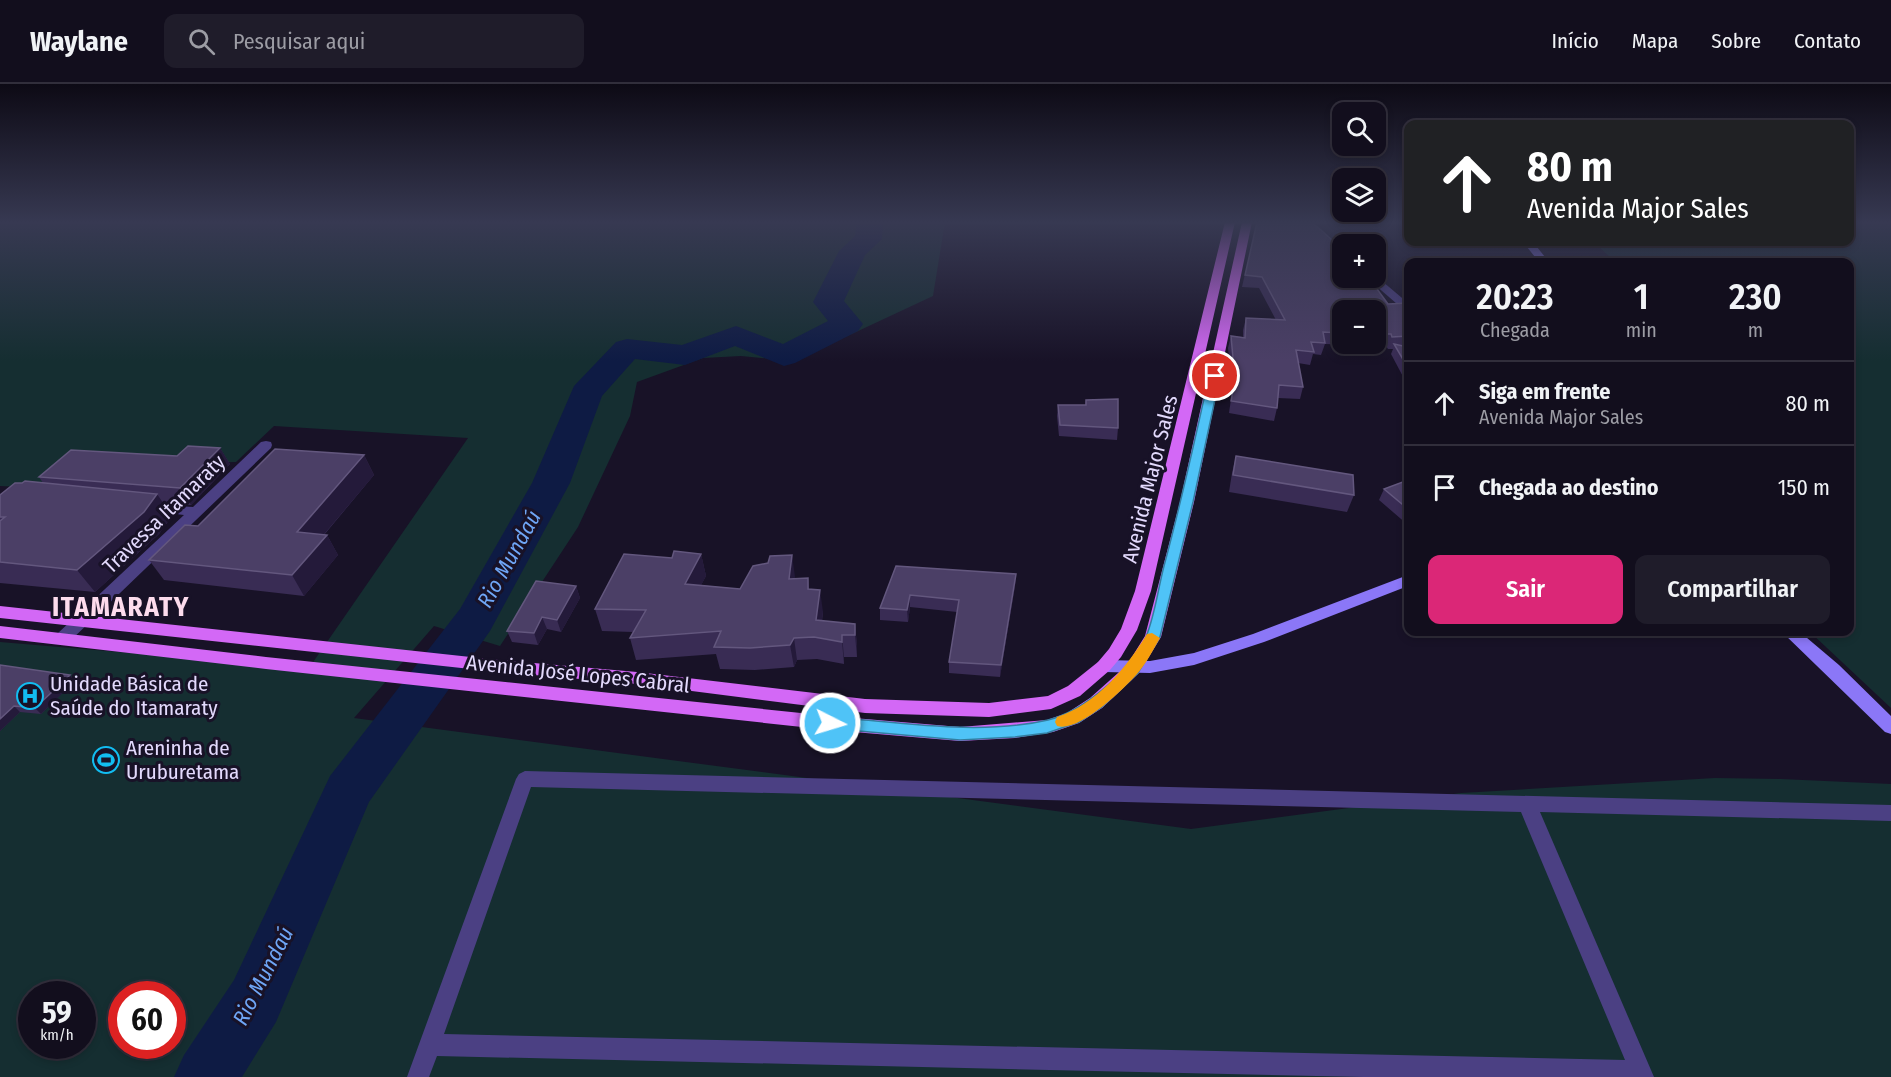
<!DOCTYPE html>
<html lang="pt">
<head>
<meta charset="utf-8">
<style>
  :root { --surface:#120e1d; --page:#1f1c2a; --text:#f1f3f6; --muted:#9c9ca4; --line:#312e3b; --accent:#db2777 }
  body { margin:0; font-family:"Fira Sans Condensed",sans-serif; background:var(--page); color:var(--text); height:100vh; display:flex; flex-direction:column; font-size:22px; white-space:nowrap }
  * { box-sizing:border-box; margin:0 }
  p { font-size:20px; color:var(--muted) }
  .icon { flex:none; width:33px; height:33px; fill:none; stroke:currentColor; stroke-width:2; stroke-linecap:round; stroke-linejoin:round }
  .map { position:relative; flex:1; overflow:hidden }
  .side { position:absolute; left:1404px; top:174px; width:450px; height:378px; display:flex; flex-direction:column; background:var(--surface); border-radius:12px; box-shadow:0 3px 9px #0003,0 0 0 2px var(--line) }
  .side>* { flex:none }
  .hud { position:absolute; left:1404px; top:36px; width:450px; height:126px; border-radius:12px; box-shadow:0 3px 9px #0003,0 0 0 2px var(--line); background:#202124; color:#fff; overflow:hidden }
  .tools { position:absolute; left:1332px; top:18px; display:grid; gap:12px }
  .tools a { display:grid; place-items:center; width:54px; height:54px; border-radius:12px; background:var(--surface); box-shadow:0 3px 9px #0003,0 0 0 2px var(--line); font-size:30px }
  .speed { position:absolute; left:18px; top:897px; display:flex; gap:12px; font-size:30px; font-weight:700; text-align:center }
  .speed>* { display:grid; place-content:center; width:78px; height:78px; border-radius:50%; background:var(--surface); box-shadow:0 3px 9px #0003,0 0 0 2px var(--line); line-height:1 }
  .speed small { font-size:15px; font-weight:400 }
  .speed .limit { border:9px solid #d22; background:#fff; color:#111 }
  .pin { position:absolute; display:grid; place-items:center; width:51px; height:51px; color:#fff; margin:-26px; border:3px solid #fff; border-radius:50%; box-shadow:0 2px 6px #0007 }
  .me { position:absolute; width:66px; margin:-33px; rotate:95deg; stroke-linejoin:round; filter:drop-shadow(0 0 4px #0008) }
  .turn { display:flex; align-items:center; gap:21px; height:126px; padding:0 24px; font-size:27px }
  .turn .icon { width:78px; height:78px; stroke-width:2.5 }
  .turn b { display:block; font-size:42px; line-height:51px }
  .eta { display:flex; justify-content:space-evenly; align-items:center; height:102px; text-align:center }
  .eta b { font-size:36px; font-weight:600; line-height:42px }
  .button { display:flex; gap:12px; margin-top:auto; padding:12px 24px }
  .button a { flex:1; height:69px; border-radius:12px; background:var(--accent); color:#fff; font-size:24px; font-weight:600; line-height:69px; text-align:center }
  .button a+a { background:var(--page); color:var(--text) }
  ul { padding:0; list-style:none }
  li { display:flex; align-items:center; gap:18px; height:84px; padding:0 24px; border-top:2px solid var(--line) }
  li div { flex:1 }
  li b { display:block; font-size:22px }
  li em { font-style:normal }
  header { display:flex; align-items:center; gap:36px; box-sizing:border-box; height:84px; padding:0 30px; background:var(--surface); border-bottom:2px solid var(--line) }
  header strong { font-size:28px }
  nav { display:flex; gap:33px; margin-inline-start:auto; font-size:21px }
  .search { width:420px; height:54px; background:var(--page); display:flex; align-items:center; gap:15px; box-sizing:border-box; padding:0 21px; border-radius:12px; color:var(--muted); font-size:22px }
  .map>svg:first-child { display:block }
  .green { fill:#152e31; fill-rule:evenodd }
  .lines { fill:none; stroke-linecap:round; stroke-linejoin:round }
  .river { fill:#0e1b44; fill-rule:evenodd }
  .street { fill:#4b4083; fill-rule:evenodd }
  .secondary { fill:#8b77f7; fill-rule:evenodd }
  .primary { fill:#d368f6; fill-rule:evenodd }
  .wall { fill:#392c54; fill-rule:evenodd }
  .shaded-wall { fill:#241a3a }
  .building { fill:#4b3f66; stroke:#63577e; stroke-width:1.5 }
  .route { fill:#4fc3f7; stroke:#337fa1; stroke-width:1.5 }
  .slow { fill:#f59e0b }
  .labels { text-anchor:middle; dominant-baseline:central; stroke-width:6; stroke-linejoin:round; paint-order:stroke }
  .street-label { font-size:21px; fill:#e3dafd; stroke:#181227 }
  .poi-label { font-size:21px; fill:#e3dafd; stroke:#181227; text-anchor:start }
  .water-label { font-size:22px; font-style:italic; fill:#6fa6f6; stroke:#181227 }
  .district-label { font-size:27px; font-weight:bold; letter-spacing:1.5px; fill:#fddced; stroke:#181227 }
</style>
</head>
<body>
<header>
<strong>Waylane</strong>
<div class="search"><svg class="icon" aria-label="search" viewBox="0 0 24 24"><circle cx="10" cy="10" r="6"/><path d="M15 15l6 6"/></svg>Pesquisar aqui</div>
<nav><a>Início</a><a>Mapa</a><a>Sobre</a><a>Contato</a></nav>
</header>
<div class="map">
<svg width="1891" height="993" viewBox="0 0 1891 993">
  <rect width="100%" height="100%" fill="#181227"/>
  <path class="green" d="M0,138H945L933,212L794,277L741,272L703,274L637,298L630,332L578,443L500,562L434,542L354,634L1191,745L1461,709L1715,694L1781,695L1891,700V993H0V558L309,584L468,354L274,342L236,378L198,379L44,404L0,402ZM32,910H82V962H32ZM122,910H172V962H122Z
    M1850,138H1891V624L1810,548H1850V178H1615L1594,158H1850Z"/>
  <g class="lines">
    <path class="river" d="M857,138H883L882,155L865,171L844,217L863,240L858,247L795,279L784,282L735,262L685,281L635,275L602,312L570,399L490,547L369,718L276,938L242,993H174L184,971L234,896L330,692L460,525L532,399L574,302L616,258L627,255L682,261L736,242L783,260L828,237L813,218L839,167L855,152Z"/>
    <path class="street" d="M1376,192L1408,219V227L1404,226L1367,194Z
      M266,357L271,358L272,361L271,364L69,558H57L55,554L57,550L184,431L143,426L141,423L143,420L193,423L261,358Z
      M525,687L1891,721V737L1540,728L1654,993H1363L437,972L429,993H407L516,695L519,690ZM531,703L1521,728L1625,976L444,950Z"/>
    <path class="secondary" d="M1523,158H1533L1549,178H1539Z
      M1408,491V502L1264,558L1194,581L1150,589L1104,588L1098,586L1096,582L1098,578L1104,576L1150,577L1194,569L1253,550Z
      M1782,548H1800L1839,581L1891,632V650L1885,648Z"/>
    <path class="primary" d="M1225,138H1235L1151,507L1137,546L1121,573L1110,586L1080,612L1051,625L989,633L865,629L637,600L489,587L0,534V522L489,575L637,588L865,615L989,619L1048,612L1068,602L1098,578L1109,565L1121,545L1135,507Z
      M1242,138H1252L1194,418L1161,553L1139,589L1102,624L1079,639L1053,648L1015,654L960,657L830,646L266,585L0,554V542L266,573L830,632L960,643L1047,636L1067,629L1090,614L1127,581L1145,552L1180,418Z"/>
  </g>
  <path class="wall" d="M1257,138L1388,220L1408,219V302L1391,270L1393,265H1388L1386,262L1325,260L1321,271L1313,270L1310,281L1298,279L1303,303L1300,315L1278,314L1277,324L1274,337L1229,329L1232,308L1228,264L1231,252L1243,253V246L1246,234L1276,236L1259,204L1242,203ZM1342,226H1376V260H1342Z
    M1086,316L1118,344L1117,356L1059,352L1057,332L1058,321H1085Z
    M220,364L230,380L191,421L163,419L172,432L159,450L95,508L0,499V411L22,399H43L39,393L177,372Z
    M364,371L374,391L324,451H327L338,471L304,512L164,496L149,476L198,442Z
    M1236,372L1354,411L1347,428L1229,408L1232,389Z
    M1408,396V441L1379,416L1384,405Z
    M701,470L706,492L701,501L740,505L768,479L792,471L794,495L808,494L809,505L823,528L822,537L855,540L857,562V573H844V580L817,575L797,576L794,583L755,586L720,585L716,570L636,576L630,554L633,548L602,547L595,525L672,474Z
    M896,482L1016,490L1015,502L1000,593L949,589V578L957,528L910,523L908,538L880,536V524Z
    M576,502L580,514L561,548L547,545L538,561L512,558L507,547Z
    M0,581L75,597L41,630L20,628L0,647Z"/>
  <path class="shaded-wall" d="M220,364L230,380L191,421L180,404Z
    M364,371L374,391L309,468L297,448Z
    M157,410L172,432L159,450L95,508L77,486Z
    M327,451L338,471L304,512L292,491Z
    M701,470L706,492L690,522L685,500Z
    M792,471L795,493L792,517L789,495Z
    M1016,490L1015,502L1000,593L1001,581Z
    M576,502L580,514L561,548L557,536Z
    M820,506L823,528L819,554L816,536Z
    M910,511V523L908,538L907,526Z
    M542,533L547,545L538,561L534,549Z
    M855,540L857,562V573L855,551Z
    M842,551L844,573V580L842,558Z
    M794,554L797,576L794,583L790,561Z
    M70,591L75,597L41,630L35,624Z
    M14,622L20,628L0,647V635Z"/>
  <path class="building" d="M1257,138H1311L1321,146L1342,165V194H1369L1388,220L1408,219V252L1392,253L1391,250H1376V226H1342V249L1323,248L1325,259L1311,258L1314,268L1296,266L1303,303L1279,301L1277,324L1231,317L1235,296L1231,252L1245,254L1246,234L1285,236L1262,193L1245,191Z
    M1394,260L1408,263V284Z
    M1118,315V344L1060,341L1058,321H1086V316Z
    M188,362L220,364L180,404L39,393L71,366L177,372Z
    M275,365L364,371L297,448L327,451L292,491L149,476L185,441L198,442Z
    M1236,372L1353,391L1354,411L1233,391Z
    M1408,396V425L1384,405Z
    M25,397L157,410L144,428L77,486L0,478V437L5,433H0V411L15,399H22Z
    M674,467L701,470L685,500L740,505L753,482L768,479L770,472L792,471L789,495L808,494V505L820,506L816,536L855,540V551H842V558L814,553L794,554L790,561L750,564L714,563L721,547L630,554L646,526L595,525L624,470L672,474Z
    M896,482L1016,490L1001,581L949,578L959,516L910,511L907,526L880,524Z
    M536,497L576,502L557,536L542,533L534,549L507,547Z
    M0,581L70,591L35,624L14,622L0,635Z"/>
  <linearGradient id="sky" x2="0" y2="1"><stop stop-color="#0d0a15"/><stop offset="0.5" stop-color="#373952"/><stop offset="1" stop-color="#373952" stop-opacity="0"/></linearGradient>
  <rect width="1891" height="277" fill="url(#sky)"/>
  <path class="route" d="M1215,289L1220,292L1193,418L1160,553L1138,589L1102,623L1079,638L1047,649L1015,653L960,656L825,644L823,639L825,635L830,633C899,638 980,652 1048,636C1084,627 1131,587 1146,553C1155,531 1158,505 1164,482C1181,419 1195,356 1209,292Z"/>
  <path class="slow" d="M1152,549L1160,554C1153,566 1146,580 1137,590C1123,606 1078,649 1057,642L1055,638L1057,633C1097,620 1126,584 1147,550Z"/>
  <defs>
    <symbol id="hospital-ring" viewBox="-11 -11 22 22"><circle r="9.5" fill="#181227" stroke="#12bdf1" stroke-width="1.5"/><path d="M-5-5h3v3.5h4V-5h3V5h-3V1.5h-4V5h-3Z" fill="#12bdf1"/></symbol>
    <symbol id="stadium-ring" viewBox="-11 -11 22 22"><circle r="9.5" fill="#181227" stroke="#12bdf1" stroke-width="1.5"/><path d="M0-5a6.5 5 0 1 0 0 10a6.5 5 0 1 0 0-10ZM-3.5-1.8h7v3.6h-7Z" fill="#12bdf1"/></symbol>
  </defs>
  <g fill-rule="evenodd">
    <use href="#hospital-ring" x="15" y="597" width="30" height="30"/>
    <use href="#stadium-ring" x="91" y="661" width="30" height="30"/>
  </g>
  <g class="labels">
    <g class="street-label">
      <text transform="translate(1150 395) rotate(-76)">Avenida Major Sales</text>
      <text transform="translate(164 430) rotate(-44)">Travessa Itamaraty</text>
      <text transform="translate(578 590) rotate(6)">Avenida José Lopes Cabral</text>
    </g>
    <g class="poi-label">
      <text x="50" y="600">Unidade Básica de<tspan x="50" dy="24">Saúde do Itamaraty</tspan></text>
      <text x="126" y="664">Areninha de<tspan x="126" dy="24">Uruburetama</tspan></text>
    </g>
    <g class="water-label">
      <text transform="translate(509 475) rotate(-61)">Rio Mundaú</text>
      <text transform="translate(263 892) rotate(-63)">Rio Mundaú</text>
    </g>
    <g class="district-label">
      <text x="121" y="523">ITAMARATY</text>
    </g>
  </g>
</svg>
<div class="tools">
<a><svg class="icon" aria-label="search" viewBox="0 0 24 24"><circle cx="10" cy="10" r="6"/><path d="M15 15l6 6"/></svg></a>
<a><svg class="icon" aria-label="layers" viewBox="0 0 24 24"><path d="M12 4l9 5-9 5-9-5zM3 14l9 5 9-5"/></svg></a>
<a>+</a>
<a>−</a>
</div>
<div class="speed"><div>59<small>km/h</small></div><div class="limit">60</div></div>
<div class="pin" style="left:1215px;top:292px;background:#d93025"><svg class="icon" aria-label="arrive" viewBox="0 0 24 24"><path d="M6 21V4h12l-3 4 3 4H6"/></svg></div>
<svg class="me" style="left:830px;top:639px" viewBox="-20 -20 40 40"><circle r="17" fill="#4fc3f7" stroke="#fff" stroke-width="3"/><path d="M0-11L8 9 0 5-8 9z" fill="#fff"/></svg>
<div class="hud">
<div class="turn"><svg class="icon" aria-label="ahead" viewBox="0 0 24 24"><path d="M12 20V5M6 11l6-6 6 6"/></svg><div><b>80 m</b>Avenida Major Sales</div></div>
</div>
<section class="side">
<div class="eta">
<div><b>20:23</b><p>Chegada</p></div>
<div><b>1</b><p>min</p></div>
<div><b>230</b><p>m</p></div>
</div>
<ul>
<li><svg class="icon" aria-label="ahead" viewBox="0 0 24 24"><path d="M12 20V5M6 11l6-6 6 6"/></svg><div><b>Siga em frente</b><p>Avenida Major Sales</p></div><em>80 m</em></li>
<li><svg class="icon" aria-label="arrive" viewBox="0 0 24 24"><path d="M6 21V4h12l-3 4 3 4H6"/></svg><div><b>Chegada ao destino</b></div><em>150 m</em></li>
</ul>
<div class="button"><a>Sair</a><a>Compartilhar</a></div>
</section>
</div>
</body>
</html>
